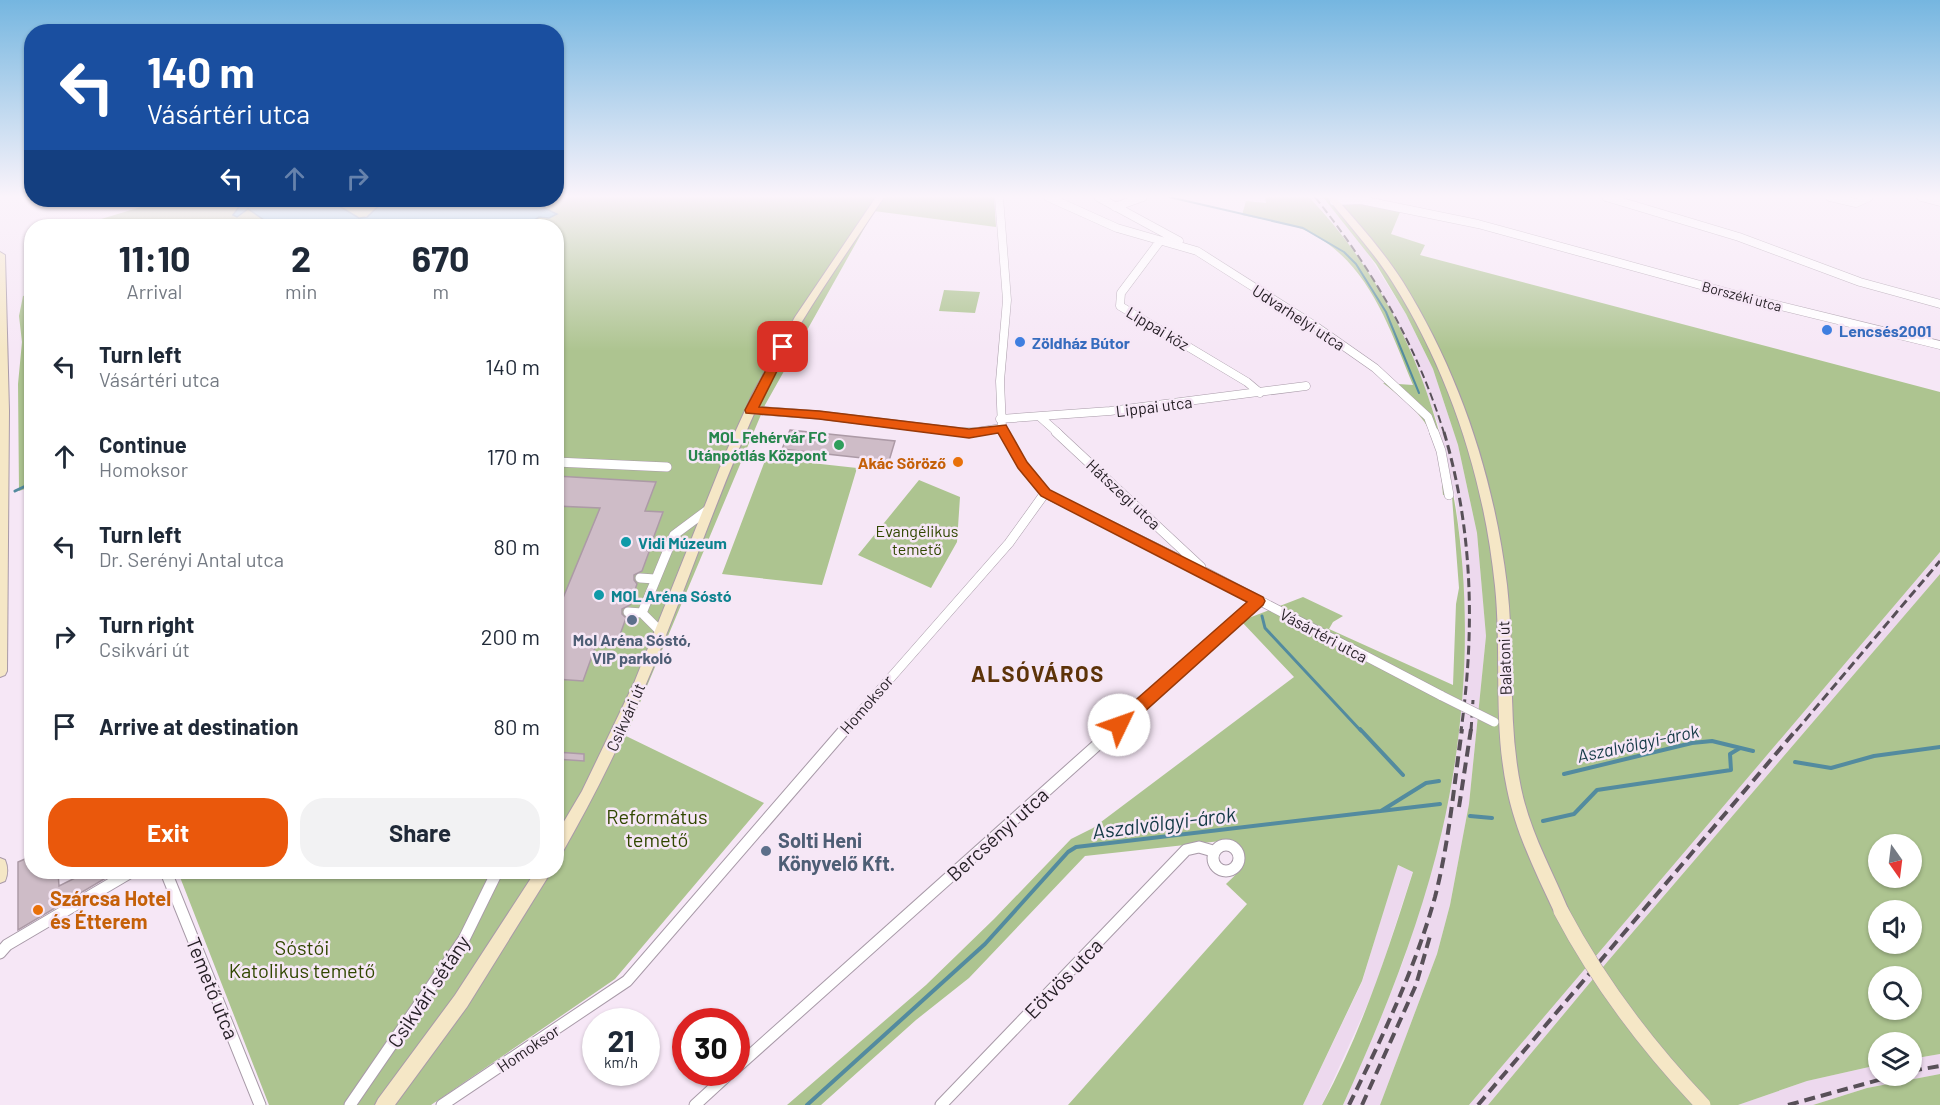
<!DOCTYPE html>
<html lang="en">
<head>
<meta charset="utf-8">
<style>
  :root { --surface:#fff; --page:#f2f2f3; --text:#1f2937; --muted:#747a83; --accent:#ea580c }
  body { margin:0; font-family:Barlow,sans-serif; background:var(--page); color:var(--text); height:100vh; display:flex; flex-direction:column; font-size:22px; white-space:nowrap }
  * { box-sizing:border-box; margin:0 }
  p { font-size:20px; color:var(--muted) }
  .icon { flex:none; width:33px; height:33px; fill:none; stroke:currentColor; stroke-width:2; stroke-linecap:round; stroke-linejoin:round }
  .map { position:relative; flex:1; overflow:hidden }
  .side { position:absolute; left:24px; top:219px; width:540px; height:660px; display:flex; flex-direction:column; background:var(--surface); border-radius:24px; box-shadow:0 2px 4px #0004 }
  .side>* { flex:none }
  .guide { position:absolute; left:24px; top:24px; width:540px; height:183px; border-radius:24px; box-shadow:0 2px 4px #0004; background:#1a4fa0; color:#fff; overflow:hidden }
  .needle { width:39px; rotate:166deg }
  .buttons { position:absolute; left:1868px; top:834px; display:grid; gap:12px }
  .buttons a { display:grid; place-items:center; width:54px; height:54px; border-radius:50%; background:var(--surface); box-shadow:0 2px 4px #0004; font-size:30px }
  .speed { position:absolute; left:582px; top:1008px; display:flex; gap:12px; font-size:30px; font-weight:700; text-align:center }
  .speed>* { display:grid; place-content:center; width:78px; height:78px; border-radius:50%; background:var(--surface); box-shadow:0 2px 4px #0004; line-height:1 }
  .speed small { font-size:15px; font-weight:400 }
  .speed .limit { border:9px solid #d22; background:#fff; color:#111 }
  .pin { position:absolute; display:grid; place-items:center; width:51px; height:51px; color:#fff; margin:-26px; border-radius:12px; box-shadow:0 3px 9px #0006 }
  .me { position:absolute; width:66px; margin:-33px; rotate:48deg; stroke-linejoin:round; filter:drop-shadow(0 0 4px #0008) }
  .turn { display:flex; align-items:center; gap:21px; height:126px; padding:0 24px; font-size:27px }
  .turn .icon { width:78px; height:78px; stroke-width:2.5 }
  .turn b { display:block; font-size:42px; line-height:51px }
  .lanes { display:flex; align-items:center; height:57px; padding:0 24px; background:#0003; justify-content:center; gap:30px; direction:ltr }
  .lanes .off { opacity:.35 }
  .eta { display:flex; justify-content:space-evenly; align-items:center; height:102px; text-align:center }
  .eta b { font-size:36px; font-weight:700; line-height:42px }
  .primary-button { display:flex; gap:12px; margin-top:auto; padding:12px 24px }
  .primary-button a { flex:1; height:69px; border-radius:24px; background:var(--accent); color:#fff; font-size:24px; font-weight:700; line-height:69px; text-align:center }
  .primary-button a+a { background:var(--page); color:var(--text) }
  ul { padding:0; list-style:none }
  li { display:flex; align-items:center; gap:18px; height:90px; padding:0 24px }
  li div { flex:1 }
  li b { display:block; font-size:22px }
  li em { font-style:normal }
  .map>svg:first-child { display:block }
  .built { fill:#edd9ee }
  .green { fill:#adc490; fill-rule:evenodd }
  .water { fill:#68bad4; stroke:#538b9f; stroke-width:1.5 }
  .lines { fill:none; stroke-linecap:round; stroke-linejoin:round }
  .stream-far2 { stroke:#538b9f; stroke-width:2 }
  .stream-far1 { stroke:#538b9f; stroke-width:3 }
  .stream { stroke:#538b9f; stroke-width:4 }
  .building { fill:#cebcc7; stroke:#ac9aa6; stroke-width:1.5 }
  .street-far2-casing { stroke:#a89aa8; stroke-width:9 }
  .street-far1-casing { stroke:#a89aa8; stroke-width:10 }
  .street-casing { stroke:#a89aa8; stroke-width:13 }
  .secondary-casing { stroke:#a89aa8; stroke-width:2 }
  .street-far2 { stroke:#fff; stroke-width:8 }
  .street-far1 { stroke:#fff; stroke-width:9 }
  .street { stroke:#fff; stroke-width:11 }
  .secondary { fill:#f5e7c6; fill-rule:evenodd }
  .rail-far2 { stroke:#585058; stroke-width:2; stroke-dasharray:8 4; stroke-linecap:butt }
  .rail-far1 { stroke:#585058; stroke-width:3; stroke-dasharray:9 4.5; stroke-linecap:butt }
  .rail { stroke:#585058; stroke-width:4; stroke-dasharray:11 6; stroke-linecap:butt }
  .street-bridge-casing { stroke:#a89aa8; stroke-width:10; stroke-linecap:butt }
  .secondary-bridge-casing { stroke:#a89aa8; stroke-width:16; stroke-linecap:butt }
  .street-bridge { stroke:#fff; stroke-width:9 }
  .secondary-bridge { stroke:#f5e7c6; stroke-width:15 }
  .route { fill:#ea580c; stroke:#983908; stroke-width:1.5 }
  .shop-dot { fill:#3f7fe0; stroke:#f6e7f6; stroke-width:2 }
  .leisure-dot { fill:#2e9e5b; stroke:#f6e7f6; stroke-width:2 }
  .food-dot { fill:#e8710a; stroke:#f6e7f6; stroke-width:2 }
  .culture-dot { fill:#0f9aa8; stroke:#f6e7f6; stroke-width:2 }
  .service-dot { fill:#5c6f8a; stroke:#f6e7f6; stroke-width:2 }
  .labels { text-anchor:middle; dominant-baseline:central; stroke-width:5; stroke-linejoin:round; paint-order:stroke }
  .far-street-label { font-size:14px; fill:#231d23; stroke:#f6e7f6 }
  .street-label { font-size:16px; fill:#231d23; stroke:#f6e7f6 }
  .shop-label { font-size:16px; font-weight:bold; fill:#366cbe; stroke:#f6e7f6; text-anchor:start }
  .leisure-label { font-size:16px; font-weight:bold; fill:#27864d; stroke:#f6e7f6; text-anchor:end }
  .food-label { font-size:16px; font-weight:bold; fill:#c56008; stroke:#f6e7f6; text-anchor:end }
  .park-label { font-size:16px; fill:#314700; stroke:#f6e7f6 }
  .culture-label { font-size:16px; font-weight:bold; fill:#0d838f; stroke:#f6e7f6; text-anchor:start }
  .service-label { font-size:16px; font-weight:bold; fill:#4e5e75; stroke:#f6e7f6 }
  .water-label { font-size:18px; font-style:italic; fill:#143a46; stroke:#f6e7f6 }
  .near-park-label { font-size:20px; fill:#314700; stroke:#f6e7f6 }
  .near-street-label { font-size:20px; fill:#231d23; stroke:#f6e7f6 }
  .near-service-label { font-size:20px; font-weight:bold; fill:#4e5e75; stroke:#f6e7f6; text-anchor:start }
  .near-food-label { font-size:20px; font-weight:bold; fill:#c56008; stroke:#f6e7f6; text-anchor:start }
  .near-water-label { font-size:21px; font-style:italic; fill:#143a46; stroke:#f6e7f6 }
  .district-label { font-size:22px; font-weight:bold; letter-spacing:1.5px; fill:#5d3309; stroke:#f6e7f6 }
</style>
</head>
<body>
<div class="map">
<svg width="1940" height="1105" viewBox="0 0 1940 1105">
  <rect width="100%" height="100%" fill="#f6e7f6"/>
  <path class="built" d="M1309,197H1323L1358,238L1406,314L1433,369L1458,445L1477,533L1486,636L1469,804L1450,905L1437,954L1380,1105H1343L1375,1032L1404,959L1442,831L1451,774L1462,555L1455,496L1439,427L1414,359L1397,322L1361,263L1327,216Z
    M1940,552V574L1608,961L1488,1105H1469Z
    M1397,865L1413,871L1375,988L1322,1105H1303L1362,982Z
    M1940,1054V1074L1867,1088L1813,1105H1738L1807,1081L1878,1065V1076H1911V1059Z"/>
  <path class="green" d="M557,197H994L996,227L874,211L765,405L626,736L764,803L615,979L431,1105H269L178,872H556V226H525L539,217L549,218L556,213L540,206L544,200H556Z
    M1265,197H1309C1468,364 1491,615 1442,831C1420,926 1383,1017 1343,1105H1322C1362,1031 1388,951 1413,872L1398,865L1362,981L1303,1105H1068L1247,904L1226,884C1243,868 1255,858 1230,840L1085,856L969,978L916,1020L821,1105H787L926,985L994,919L1071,839L1093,828L1294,677L1241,621L1303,597L1343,616L1333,622L1329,629L1453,685L1456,604L1459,588L1452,497L1443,495C1440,435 1430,419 1383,383L1413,385C1389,327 1369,263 1309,232C1289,222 1263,220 1242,215L1246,201L1266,203Z
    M1323,197H1367L1403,205L1391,234L1425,245L1420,255L1940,392V552L1469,1105H1380L1437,954L1450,905L1469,804L1486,636L1477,533L1458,445L1433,369L1406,314L1376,264Z
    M142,200H225L241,204L234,214L237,217L248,209L273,226H78L141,207Z
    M329,200H393C381,203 378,209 369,215C357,223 339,206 329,200Z
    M944,290L980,292L975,313L939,311Z
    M31,294V487L19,491L18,384L22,342L19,316L23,296Z
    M766,458L857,468L822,585L722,574Z
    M919,480L960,497L957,542L931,588L858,555Z
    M1940,574V1054L1911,1059V1042H1878V1065L1807,1081L1738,1105H1488L1608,961ZM1878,844H1911V878H1878ZM1878,910H1911V944H1878ZM1878,976H1911V1010H1878Z
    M1940,1074V1105H1813L1867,1088Z"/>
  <path class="water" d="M225,200H329L359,218L367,217L382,203L393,200H544L540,206L557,214L549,218L539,217L525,226H273L248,209L237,217L233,215L241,204Z"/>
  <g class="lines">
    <path class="stream-far2" d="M1169,197L1303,228L1344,252L1356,264L1386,312L1419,393"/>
    <path class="stream-far1" d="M15,491L32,483
      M1262,616L1265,628L1361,731"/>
    <path class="stream" d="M1360,729L1403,775
      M1795,762L1831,768L1874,756L1940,747
      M1564,774L1692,743L1712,741L1753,751
      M1381,811L1426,783L1439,781
      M1470,816L1492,818
      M1543,821L1574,814L1597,790L1731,770L1730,754L1740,748
      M807,1105L985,944L1068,852L1076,847L1440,804"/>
  </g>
  <path class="building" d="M790,430L895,441L889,461L782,449Z
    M556,476L656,482L645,511L663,512L653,539L645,543V548L649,552L642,571L634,575V580L637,584L630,605L622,609V614L626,618L616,646L596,645L583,681L556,679V615L600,508L556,506Z
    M556,752L584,754V761L556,759Z
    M32,856V872H58L59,886L87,872H116L18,930V862Z"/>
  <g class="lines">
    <defs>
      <path id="street-far2" d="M999,197L1007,300L1000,381L1002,428L1005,433
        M1048,197L1117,228L1197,251L1315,326L1375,368L1428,417L1434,433
        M1098,197L1179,241
        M1606,197L1739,237L1860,282L1940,304
        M1830,197L1856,203L1869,197
        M1921,197L1940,202
        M1334,201L1361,200L1478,224L1744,297L1940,345
        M1115,207L1143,197
        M1160,241L1121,293L1120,306L1247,382L1260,393
        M751,410L819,415L969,433L1002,428
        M1040,417L1058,433
        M1000,419L1110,411L1306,386"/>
      <path id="street-far1" d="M959,432H977
        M1004,432L1022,465L1045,493L1207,573L1442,696
        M1056,432L1201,567
        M1434,432L1441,451L1449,495
        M556,462L667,467
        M651,546L669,547
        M640,578L655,579
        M628,612L642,613
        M660,631L642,613L674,535L709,509
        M844,731L1009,543L1045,493
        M1113,731L1258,601"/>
      <path id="street" d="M1213 858a13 13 0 1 1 26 0a13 13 0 1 1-26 0Z
        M166,872L260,1105
        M0,953L7,945L131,872
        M736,1068L1115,729
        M350,1105L464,939L497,872
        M442,1105L627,981L845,729
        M695,1105L731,1072
        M941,1105L1186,850L1199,847L1213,851"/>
      <path id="secondary" d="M876,197H884C842,261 795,324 763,394C719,489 687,588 646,684C621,743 593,799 561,855L556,857V835L582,791L634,683L727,450L753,393L795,317Z
        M1327,197H1335C1359,224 1383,251 1403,282C1460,374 1494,478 1507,585C1515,652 1507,722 1521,788C1530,832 1552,870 1569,911L1566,916L1561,919L1556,916C1537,875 1516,834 1507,789C1493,723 1502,653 1495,586C1484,479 1450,374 1393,283C1374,252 1349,226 1327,197Z
        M0,252L5,255L9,411L7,671L5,675L0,677Z
        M0,858L5,860C8,867 8,874 5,881L0,883Z
        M535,872H551L467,1007L395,1105H375L378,1099L455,995Z"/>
    </defs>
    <use href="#street-far2" class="street-far2-casing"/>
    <use href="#street-far1" class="street-far1-casing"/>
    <use href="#street" class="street-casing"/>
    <use href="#secondary" class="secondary-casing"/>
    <use href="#street-far2" class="street-far2"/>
    <use href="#street-far1" class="street-far1"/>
    <use href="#street" class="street"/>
    <use href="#secondary" class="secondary"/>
    <path class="rail-far2" d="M1315,197C1372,269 1417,345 1444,433"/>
    <path class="rail-far1" d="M1444,432C1473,530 1475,630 1461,731
      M1471,731L1473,700
      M1796,731L1940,561"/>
    <path class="rail" d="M1459,807L1471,729
      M1911,1071L1940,1066
      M1349,1105C1382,1038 1415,969 1435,897C1449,843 1454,785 1462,729
      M1362,1105L1416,985L1430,936
      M1478,1105L1797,729
      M1788,1105L1893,1076"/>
    <defs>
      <path id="street-bridge" d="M1442,696L1494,722"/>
      <path id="secondary-bridge" d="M1561,911C1599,983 1647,1046 1703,1105"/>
    </defs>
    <use href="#street-bridge" class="street-bridge-casing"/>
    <use href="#secondary-bridge" class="secondary-bridge-casing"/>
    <use href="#street-bridge" class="street-bridge"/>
    <use href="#secondary-bridge" class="secondary-bridge"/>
  </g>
  <linearGradient id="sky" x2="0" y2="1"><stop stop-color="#75b6e0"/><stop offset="0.56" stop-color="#fbf4fb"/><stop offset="1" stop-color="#fbf4fb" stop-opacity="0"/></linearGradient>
  <rect width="1940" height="351" fill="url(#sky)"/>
  <path class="route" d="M783,343L789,347L759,407L819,411L969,429L1006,425L1027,462L1050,490L1263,597L1265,601L1263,605L1124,730L1119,732L1113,730L1111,725L1113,720L1247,602L1041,496L1018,468L998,433L969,438L819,419L746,413L745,410L778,347Z"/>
  <g class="shop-dot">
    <circle cx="1827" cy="330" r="6"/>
    <circle cx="1020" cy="342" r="6"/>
  </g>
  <circle class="leisure-dot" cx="839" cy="445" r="6"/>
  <g class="food-dot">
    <circle cx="958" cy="462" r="6"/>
    <circle cx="38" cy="910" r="6"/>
  </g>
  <g class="culture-dot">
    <circle cx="626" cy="542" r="6"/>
    <circle cx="599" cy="595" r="6"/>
  </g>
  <g class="service-dot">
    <circle cx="632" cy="620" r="6"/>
    <circle cx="766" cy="851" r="6"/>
  </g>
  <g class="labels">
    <g class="far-street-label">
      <text transform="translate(1742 296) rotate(15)">Borszéki utca</text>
    </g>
    <g class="street-label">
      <text transform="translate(1299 317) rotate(33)">Udvarhelyi utca</text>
      <text transform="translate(1158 328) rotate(31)">Lippai köz</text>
      <text transform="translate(1154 406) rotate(-7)">Lippai utca</text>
      <text transform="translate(1124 494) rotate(43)">Hátszegi utca</text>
      <text transform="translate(1324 635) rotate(28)">Vásártéri utca</text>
      <text transform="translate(1504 658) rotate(-92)">Balatoni út</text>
      <text transform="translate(866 704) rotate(-49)">Homoksor</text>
      <text transform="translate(625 717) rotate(-66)">Csikvári út</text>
      <text transform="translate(528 1048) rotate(-34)">Homoksor</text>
    </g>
    <g class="shop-label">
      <text x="1839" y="330">Lencsés2001</text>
      <text x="1032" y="342">Zöldház Bútor</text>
    </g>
    <g class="leisure-label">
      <text x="827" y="436">MOL Fehérvár FC<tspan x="827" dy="18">Utánpótlás Központ</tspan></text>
    </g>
    <g class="food-label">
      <text x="946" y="462">Akác Söröző</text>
    </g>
    <g class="park-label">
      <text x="917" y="530">Evangélikus<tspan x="917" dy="18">temető</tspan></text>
    </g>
    <g class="culture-label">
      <text x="638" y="542">Vidi Múzeum</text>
      <text x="611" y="595">MOL Aréna Sóstó</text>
    </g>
    <g class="service-label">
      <text x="632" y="639">Mol Aréna Sóstó,<tspan x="632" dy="18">VIP parkoló</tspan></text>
    </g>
    <g class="water-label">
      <text transform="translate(1638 743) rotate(-12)">Aszalvölgyi-árok</text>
    </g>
    <g class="near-park-label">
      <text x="657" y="816">Református<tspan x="657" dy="23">temető</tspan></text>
      <text x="302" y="947">Sóstói<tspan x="302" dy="23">Katolikus temető</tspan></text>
    </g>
    <g class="near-street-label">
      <text transform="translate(997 834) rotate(-42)">Bercsényi utca</text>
      <text transform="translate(1063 978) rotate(-46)">Eötvös utca</text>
      <text transform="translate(213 988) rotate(68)">Temető utca</text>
      <text transform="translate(428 991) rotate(-56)">Csikvári sétány</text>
    </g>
    <g class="near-service-label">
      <text x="778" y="840">Solti Heni<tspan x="778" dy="23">Könyvelő Kft.</tspan></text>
    </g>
    <g class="near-food-label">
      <text x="50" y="898">Szárcsa Hotel<tspan x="50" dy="23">és Étterem</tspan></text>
    </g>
    <g class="near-water-label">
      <text transform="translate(1164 822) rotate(-7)">Aszalvölgyi-árok</text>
    </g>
    <g class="district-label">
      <text x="1038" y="673">ALSÓVÁROS</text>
    </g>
  </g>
</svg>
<div class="buttons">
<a><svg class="needle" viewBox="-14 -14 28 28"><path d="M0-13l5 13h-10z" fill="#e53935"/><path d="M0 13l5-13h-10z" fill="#747a83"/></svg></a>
<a><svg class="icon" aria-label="sound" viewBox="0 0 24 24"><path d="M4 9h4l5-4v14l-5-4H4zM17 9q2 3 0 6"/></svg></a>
<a><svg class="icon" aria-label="search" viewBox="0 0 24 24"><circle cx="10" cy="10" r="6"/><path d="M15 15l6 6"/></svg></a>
<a><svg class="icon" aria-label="layers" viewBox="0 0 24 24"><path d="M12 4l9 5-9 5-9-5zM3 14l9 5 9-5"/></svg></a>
</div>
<div class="speed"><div>21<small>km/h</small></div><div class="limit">30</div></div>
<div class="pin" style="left:783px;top:347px;background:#d93025"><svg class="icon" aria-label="arrive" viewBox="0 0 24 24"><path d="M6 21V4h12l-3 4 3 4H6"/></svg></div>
<svg class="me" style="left:1119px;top:725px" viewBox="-20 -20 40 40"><circle r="19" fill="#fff"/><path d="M0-13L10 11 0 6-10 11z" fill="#ea580c"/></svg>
<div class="guide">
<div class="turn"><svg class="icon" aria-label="left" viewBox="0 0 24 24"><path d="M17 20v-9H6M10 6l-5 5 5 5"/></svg><div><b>140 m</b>Vásártéri utca</div></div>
<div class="lanes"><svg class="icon" aria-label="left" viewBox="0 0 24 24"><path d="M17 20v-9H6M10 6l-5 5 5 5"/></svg><svg class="icon off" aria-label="ahead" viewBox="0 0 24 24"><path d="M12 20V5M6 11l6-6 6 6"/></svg><svg class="icon off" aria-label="right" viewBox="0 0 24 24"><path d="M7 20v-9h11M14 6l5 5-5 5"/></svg></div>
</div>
<section class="side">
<div class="eta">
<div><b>11:10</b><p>Arrival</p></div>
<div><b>2</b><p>min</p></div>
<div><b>670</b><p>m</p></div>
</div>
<ul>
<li><svg class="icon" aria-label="left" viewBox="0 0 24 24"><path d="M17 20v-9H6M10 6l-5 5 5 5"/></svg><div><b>Turn left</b><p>Vásártéri utca</p></div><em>140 m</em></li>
<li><svg class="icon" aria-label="ahead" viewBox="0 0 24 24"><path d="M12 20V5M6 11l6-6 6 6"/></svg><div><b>Continue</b><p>Homoksor</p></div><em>170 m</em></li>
<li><svg class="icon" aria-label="left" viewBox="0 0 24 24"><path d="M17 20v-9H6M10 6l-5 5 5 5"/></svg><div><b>Turn left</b><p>Dr. Serényi Antal utca</p></div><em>80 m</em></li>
<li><svg class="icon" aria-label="right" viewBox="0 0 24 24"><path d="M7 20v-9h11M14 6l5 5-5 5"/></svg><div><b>Turn right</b><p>Csikvári út</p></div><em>200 m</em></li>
<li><svg class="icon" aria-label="arrive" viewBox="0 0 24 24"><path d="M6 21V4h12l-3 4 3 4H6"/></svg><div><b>Arrive at destination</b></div><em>80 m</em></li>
</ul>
<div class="primary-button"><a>Exit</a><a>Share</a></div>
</section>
</div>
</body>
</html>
